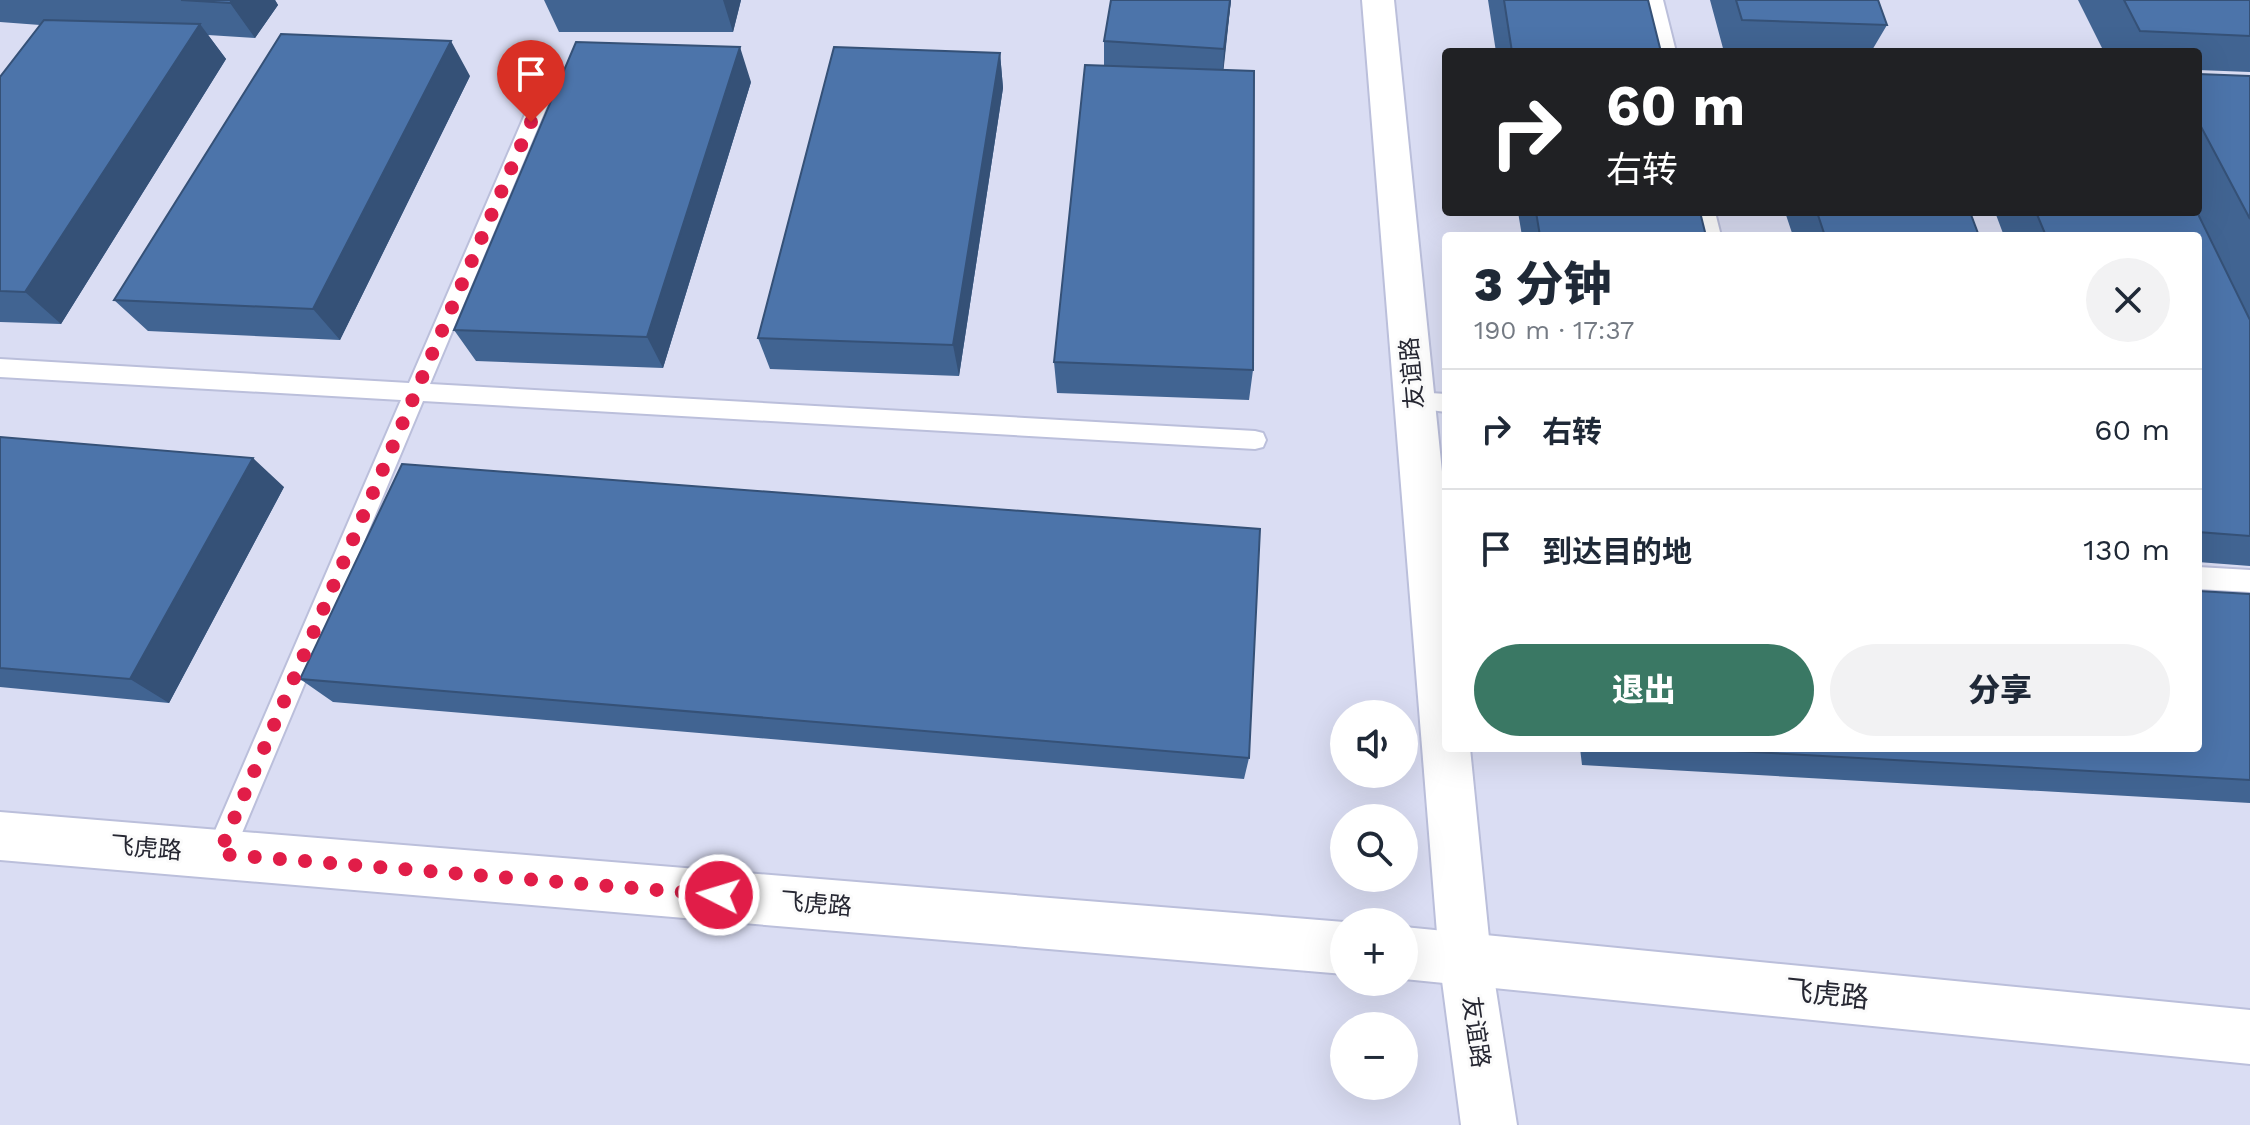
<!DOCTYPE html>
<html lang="zh">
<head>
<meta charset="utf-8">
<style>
  :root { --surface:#fff; --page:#f2f2f3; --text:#1f2937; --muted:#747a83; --line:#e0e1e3; --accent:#3a7864 }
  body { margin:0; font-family:"Work Sans","Noto Sans SC",sans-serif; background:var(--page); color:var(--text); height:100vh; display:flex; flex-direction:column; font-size:30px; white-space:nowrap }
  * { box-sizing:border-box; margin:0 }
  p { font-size:26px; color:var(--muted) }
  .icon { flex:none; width:44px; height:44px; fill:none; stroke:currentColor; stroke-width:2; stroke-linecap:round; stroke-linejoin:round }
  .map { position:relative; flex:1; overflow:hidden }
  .details { position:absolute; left:1442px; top:232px; width:760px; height:520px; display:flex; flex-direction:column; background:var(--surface); border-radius:8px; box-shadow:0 8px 32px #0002 }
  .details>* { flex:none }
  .hud { position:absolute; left:1442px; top:48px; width:760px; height:168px; border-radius:8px; box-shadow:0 8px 32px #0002; background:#202124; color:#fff; overflow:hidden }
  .fabs { position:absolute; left:1330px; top:700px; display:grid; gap:16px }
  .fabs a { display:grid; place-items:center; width:88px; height:88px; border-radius:50%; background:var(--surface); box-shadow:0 8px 32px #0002; font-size:40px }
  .pin { position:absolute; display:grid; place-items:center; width:68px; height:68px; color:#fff; margin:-82px -34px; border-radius:50% 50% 50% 0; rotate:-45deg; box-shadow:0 0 8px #0007 }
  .pin .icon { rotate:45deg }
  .me { position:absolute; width:88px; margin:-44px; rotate:275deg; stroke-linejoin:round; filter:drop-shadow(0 0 6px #0008) }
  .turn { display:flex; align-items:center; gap:28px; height:168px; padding:0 32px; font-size:36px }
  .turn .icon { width:104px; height:104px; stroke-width:2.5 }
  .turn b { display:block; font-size:56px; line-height:68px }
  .round { display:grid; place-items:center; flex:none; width:84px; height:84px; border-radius:42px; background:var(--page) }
  .overview { display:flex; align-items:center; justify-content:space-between; height:136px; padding:0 32px }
  h1 { font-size:48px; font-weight:800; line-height:60px }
  .primary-button { display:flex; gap:16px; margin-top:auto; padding:16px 32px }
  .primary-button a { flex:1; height:92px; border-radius:48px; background:var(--accent); color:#fff; font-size:32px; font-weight:800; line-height:92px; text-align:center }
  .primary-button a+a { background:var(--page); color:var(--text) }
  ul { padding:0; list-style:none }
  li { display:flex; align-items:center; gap:24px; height:120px; padding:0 32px; border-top:2px solid var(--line) }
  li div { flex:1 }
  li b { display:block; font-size:30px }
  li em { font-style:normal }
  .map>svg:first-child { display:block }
  .built { fill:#daddf3; fill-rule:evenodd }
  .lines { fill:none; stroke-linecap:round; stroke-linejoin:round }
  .lane-casing { stroke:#bbbfdb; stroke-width:4 }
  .secondary-casing { stroke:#bbbfdb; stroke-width:4 }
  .primary-casing { stroke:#bbbfdb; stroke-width:4 }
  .lane { fill:#fff; fill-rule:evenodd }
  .secondary { fill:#fff; fill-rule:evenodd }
  .primary { fill:#fff; fill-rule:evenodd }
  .wall { fill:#416492 }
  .shaded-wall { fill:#355177 }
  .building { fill:#4c74aa; stroke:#355177; stroke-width:2 }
  .route { stroke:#e11d48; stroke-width:14; stroke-dasharray:0 25.2 }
  .labels { text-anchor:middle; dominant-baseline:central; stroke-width:6; stroke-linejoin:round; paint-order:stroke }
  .street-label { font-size:24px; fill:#262732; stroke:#fbfbfb }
  .near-street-label { font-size:28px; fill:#262732; stroke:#fbfbfb }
</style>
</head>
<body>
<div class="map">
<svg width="2250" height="1125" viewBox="0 0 2250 1125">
  <rect width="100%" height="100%" fill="#eaedfe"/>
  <path class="built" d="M0,0H2250V1125H0ZM1446,52H2198V212H1446ZM1446,236H2198V748H1446ZM1344,714H1404V774H1344ZM1344,818H1404V878H1344ZM1344,922H1404V982H1344ZM1344,1026H1404V1086H1344Z"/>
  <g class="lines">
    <defs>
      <path id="lane" d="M1645,0H1663L1676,52H1658Z
        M554,62L563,68L430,384L1255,431L1263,433L1266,440L1263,447L1255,449L423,401L229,864L219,867L209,864L205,854L401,400L0,377V359L409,383L545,68Z
        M1695,212H1715L1721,236H1701Z
        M1415,392L1446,394V412L1407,407L1404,401L1407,395Z
        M2198,567L2250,570V592L2198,589Z"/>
      <path id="secondary" d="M1362,0H1394L1446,511V748H1470L1491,958L1517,1125H1461L1439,958Z"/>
      <path id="primary" d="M0,812L1344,922V974L0,860Z
        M1404,927L2250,1010V1064L1404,979Z"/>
    </defs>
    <use href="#lane" class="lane-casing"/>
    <use href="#secondary" class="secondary-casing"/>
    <use href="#primary" class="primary-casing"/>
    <use href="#lane" class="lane"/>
    <use href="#secondary" class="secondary"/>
    <use href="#primary" class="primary"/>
  </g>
  <path class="wall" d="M0,0H275L278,5L255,38L208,35L226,59L61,324L0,322V77L40,25L0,22Z
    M544,0H741L733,32H559Z
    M1111,0H1231L1223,70L1253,370L1249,400L1057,393L1054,362L1104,66V41Z
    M1488,0H1648L1661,52H1496Z
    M1710,0H1878L1887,25L1871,52H1724Z
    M2078,0H2250V72L2198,70V52H2104Z
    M1000,53L1003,88L959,376L770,369L758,338Z
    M2198,74L2250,76V566L2198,562V236H2004L1995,212H2198Z
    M470,76L340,340L148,331L114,300Z
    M751,82L663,368L476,361L454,330Z
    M1518,212H1700L1706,236H1522Z
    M1785,212H1970L1979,236H1793Z
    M0,437L284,487L169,703L0,687Z
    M2250,594V803L1582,765L1580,748H2198Z
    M300,679L1249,758L1244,779L333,702Z"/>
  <path class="shaded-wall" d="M232,0H275L278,5L255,38L230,3Z
    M723,0H741L733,32Z
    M1230,0H1231L1222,84L1224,49Z
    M200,24L226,59L61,324L25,292Z
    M451,41L470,76L340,340L313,309Z
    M740,47L751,82L663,368L647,337Z
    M1000,53L1003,88L959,376L953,345Z
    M253,458L284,487L169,703L130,679Z"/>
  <path class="building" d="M181,0H232L230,3Z
    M1111,0H1230L1224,49L1104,41Z
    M1504,0H1648L1661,52H1512Z
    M1736,0H1878L1887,25L1742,20Z
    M2124,0H2250V36L2140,31Z
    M44,20L200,24L25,292L0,291V77Z
    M281,34L451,41L313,309L114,300Z
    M576,42L740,47L647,337L454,330Z
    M834,47L1000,53L953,345L758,338Z
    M1085,65L1254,71L1253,370L1054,362Z
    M2198,74L2250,76V219L2198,121Z
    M1536,212H1700L1706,236H1540Z
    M1817,212H1970L1979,236H1825Z
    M2036,212H2197L2250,320V536L2198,532V236H2046Z
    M0,437L253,458L130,679L0,668Z
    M402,464L1260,529L1249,758L300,679Z
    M2198,591L2250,594V780L1682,748H2198Z"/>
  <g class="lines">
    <path class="route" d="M531,122L219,854L719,895"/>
  </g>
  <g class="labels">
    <g class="street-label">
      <text transform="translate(1412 373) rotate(-95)">友谊路</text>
      <text transform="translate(146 848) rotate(5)">飞虎路</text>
      <text transform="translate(816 904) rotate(5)">飞虎路</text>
      <text transform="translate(1476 1032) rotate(82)">友谊路</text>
    </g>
    <g class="near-street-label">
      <text transform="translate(1827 994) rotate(6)">飞虎路</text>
    </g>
  </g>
</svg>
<div class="fabs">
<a><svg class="icon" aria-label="sound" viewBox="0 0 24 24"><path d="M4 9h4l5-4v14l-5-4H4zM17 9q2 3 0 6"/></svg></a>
<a><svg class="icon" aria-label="search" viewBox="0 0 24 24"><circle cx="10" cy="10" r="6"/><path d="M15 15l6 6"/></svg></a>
<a>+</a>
<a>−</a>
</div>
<div class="pin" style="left:531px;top:122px;background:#d93025"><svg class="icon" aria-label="arrive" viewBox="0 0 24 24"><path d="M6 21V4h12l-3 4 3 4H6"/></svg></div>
<svg class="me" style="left:719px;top:895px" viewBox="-20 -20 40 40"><circle r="17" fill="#e11d48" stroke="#fff" stroke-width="3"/><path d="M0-11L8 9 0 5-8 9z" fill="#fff"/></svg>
<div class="hud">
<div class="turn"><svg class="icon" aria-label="right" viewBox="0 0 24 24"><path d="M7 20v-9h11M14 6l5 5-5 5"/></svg><div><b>60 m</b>右转</div></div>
</div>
<section class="details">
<div class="overview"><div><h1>3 分钟</h1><p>190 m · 17:37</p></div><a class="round"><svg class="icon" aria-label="close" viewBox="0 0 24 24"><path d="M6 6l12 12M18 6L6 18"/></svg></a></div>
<ul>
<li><svg class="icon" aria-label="right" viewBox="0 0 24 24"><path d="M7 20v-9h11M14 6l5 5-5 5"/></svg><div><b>右转</b></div><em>60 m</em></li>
<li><svg class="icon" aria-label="arrive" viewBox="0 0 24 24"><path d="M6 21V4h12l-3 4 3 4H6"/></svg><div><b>到达目的地</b></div><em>130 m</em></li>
</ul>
<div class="primary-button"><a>退出</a><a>分享</a></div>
</section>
</div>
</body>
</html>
